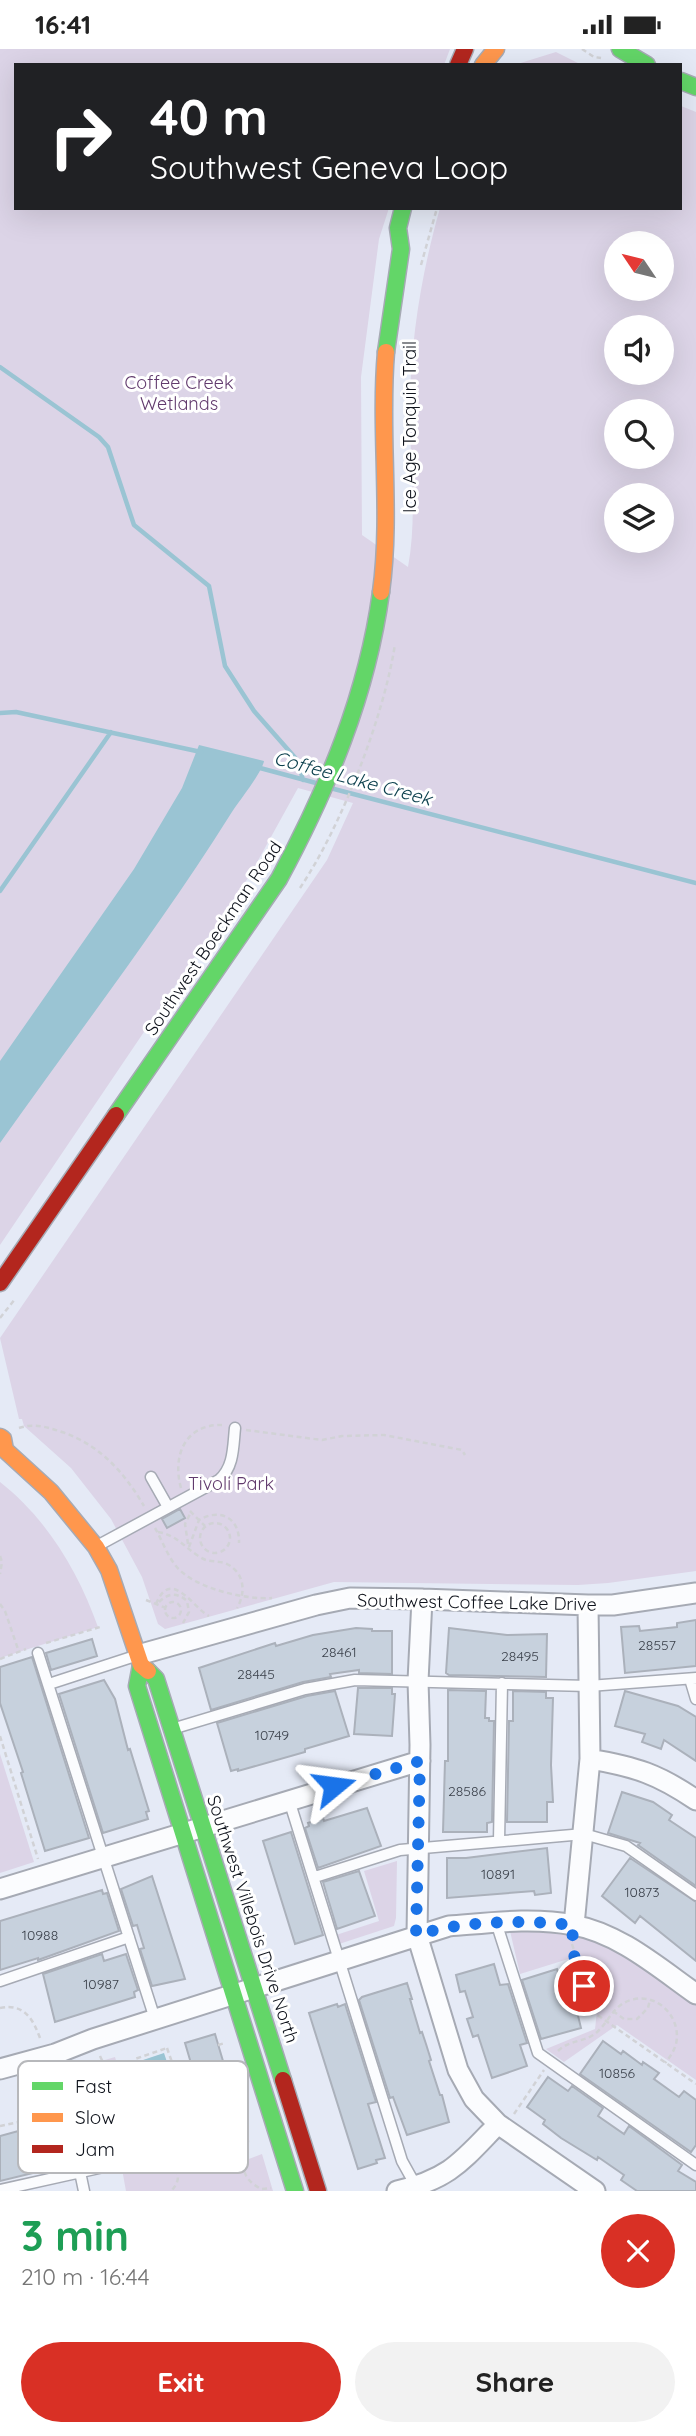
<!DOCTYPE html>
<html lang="en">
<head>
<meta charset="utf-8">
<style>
  :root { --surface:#fff; --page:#f2f2f2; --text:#222; --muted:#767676; --accent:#d93025 }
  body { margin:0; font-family:Quicksand,sans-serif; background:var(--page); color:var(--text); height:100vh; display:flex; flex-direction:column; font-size:26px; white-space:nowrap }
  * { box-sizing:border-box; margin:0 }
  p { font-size:23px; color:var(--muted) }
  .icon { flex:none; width:38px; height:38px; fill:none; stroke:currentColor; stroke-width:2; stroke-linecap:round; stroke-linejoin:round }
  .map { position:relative; height:2142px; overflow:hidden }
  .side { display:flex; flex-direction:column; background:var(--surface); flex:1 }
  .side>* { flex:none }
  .guide { position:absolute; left:14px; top:14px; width:668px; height:147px; border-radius:0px; box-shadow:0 7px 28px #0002; background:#202124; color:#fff; overflow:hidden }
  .needle { width:46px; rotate:305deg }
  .controls { position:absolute; left:604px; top:182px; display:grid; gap:14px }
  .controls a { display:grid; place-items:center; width:70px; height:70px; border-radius:50%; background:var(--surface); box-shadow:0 7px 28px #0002; font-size:35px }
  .pin { position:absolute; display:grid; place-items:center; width:60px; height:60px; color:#fff; margin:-30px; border:4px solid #fff; border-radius:50%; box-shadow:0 2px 7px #0007 }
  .me { position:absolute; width:77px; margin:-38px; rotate:74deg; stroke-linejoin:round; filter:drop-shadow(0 0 5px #0008) }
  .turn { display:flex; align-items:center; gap:24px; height:147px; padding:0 21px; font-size:32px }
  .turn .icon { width:91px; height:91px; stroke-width:2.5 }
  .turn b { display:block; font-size:49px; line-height:60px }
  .round { display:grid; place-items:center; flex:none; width:74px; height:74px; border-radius:37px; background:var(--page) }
  .head { display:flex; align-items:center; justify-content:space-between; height:119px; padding:0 21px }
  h1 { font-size:42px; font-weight:700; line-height:52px; color:#1e9e55 }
  .action { display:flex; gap:14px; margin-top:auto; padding:14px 21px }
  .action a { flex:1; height:80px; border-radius:42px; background:var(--accent); color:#fff; font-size:28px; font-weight:700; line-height:80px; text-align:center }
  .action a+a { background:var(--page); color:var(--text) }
  .status { display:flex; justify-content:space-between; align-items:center; height:49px; padding:0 35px; background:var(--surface); direction:ltr }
  .status svg { height:19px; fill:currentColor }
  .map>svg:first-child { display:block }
  .green { fill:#dcd4e7; fill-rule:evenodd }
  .water { fill:#9ac4d3 }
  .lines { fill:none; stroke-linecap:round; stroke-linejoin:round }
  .stream { stroke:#9ac4d3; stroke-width:4.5 }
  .building { fill:#c7d1dd; stroke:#abb1bb; stroke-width:2 }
  .lane-casing { stroke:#a6aab4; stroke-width:13 }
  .street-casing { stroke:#a6aab4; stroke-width:23 }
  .fast-casing { stroke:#a6aab4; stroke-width:19 }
  .slow-casing { stroke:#a6aab4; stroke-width:19 }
  .jam-casing { stroke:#a6aab4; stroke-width:19 }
  .path { stroke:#d1d2d6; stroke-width:2.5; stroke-dasharray:5 3.5; stroke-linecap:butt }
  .lane { stroke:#fbfcfe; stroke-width:10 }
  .street { stroke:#fbfcfe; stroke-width:19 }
  .fast { stroke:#63d668; stroke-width:16 }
  .slow { stroke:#ff974d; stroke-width:16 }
  .jam { stroke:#b3261e; stroke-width:16 }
  .route { stroke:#1a73e8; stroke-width:12; stroke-dasharray:0 21.6 }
  .labels { text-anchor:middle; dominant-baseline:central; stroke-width:6; stroke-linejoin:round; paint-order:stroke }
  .number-label { font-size:14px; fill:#3c424c }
  .park-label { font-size:18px; fill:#613a6d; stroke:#fff }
  .street-label { font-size:18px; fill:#0e121b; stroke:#fff }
  .water-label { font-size:19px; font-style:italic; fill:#0d414e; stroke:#fff }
  .key { fill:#fff; stroke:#b7b8bb; stroke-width:2 }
  .key-label { font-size:19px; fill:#0e121b }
</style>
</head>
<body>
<div class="status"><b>16:41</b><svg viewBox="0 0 49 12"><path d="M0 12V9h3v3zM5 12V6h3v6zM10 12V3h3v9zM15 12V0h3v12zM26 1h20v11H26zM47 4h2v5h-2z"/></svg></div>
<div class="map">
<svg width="696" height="2142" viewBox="0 0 696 2142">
  <rect width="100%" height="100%" fill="#e5eaf6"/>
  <path class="green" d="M0,0H450L444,16H16V159H389L379,190L361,328L362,486L408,518C418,465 409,408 410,353C411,288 422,222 440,159H681V57L696,63V1522L608,1534L578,1536L334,1533L165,1580L158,1575L142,1528L111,1470L71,1419L24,1377L22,1370H19L0,1289L327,811L353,754L298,739L250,826L0,1196ZM616,194H662V240H616ZM616,278H662V324H616ZM616,362H662V408H616ZM616,446H662V492H616Z
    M556,3L580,15L587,16H514Z
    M0,1433C47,1470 78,1522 98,1578L0,1609Z
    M0,1705L34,1813L0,1824Z
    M397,1812L396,1869L394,1877L339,1895L336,1886L379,1872L364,1822Z
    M522,1880H555L606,1894L696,1956V2031L617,1976L564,2013L546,2000L595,1980L597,1962L578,1907L520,1925L510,1882Z
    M115,2008L129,2055L225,2119L262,2105L273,2142H126L122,2120L115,2110L71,2117L57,2061L46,2062L38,2031Z"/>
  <path class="water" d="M199,696L264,712C262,724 238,753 230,766C159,879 77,985 0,1094V1012L134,820L182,739Z
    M164,2004L183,2061L162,2068L143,2011Z"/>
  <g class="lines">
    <path class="stream" d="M0,318L99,388L108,398L134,476L209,537L225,617L254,662L298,712L303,731
      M0,664L16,663L201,703
      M260,719L316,734
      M334,740L696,834
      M0,842L111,683"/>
  </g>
  <path class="building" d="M180,1460L185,1469L167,1479L162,1470Z
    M696,1571V1617L625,1624L621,1578L639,1577L640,1582L677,1578V1574Z
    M356,1579L372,1580V1582H392V1625L359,1624V1621L330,1625L331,1628L303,1633L211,1661L199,1619L275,1594L276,1597L313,1586Z
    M449,1579L507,1586L547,1585L546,1628L449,1626L446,1624Z
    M92,1590L97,1607L51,1621L46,1604Z
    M32,1608L89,1789L45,1802L21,1724L23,1723L0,1654V1618Z
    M104,1631L115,1650L128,1701L130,1700L149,1762L146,1763L148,1770L103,1784L59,1645Z
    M358,1639H392V1645H395L392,1687L354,1685Z
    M448,1641L486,1642L485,1669H489V1672H494L492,1773L487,1774V1783H443L445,1712H448Z
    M335,1642L349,1687L305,1700V1703L238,1722V1720L231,1722L217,1674L307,1647Z
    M513,1642L546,1643V1649H553L551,1716L553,1753H547V1773H507L509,1672H513Z
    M625,1642L678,1657L696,1668V1712L664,1691L661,1700L642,1693L645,1685L615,1677Z
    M622,1743L653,1753L672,1766L669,1771L696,1789V1837L638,1796L640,1794L608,1784Z
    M367,1759L381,1797L318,1819L305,1779L309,1777L308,1774L323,1769L324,1772Z
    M291,1783L323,1886L295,1895L263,1792Z
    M547,1799L551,1844L535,1846L534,1842L447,1849V1809H466Z
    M630,1809L696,1853V1912L640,1867L635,1874L602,1847Z
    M359,1822L375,1867L337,1880L323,1833Z
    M152,1827L185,1930L152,1937L140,1900L144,1899L137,1876L133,1877L121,1840Z
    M102,1841L103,1845L107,1844L119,1882L38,1911V1909L0,1921V1872Z
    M102,1905L104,1912L126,1905L138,1941L134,1943L135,1948L55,1973L43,1925Z
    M494,1915L500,1936L508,1935L527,1994L520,1996L527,2017L492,2029L478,1986L473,1988L467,1970L473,1968L465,1942L460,1943L456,1926Z
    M557,1920L563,1941L571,1938L581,1979L541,1990L522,1931Z
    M407,1934L412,1950H410L420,1984L422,1983L426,1995L431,2011L429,2012L440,2046H442L449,2073L407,2086L393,2048L390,2049L359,1951L362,1948Z
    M337,1955L338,1958L345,1955L376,2053L368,2055L385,2109L376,2111L377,2114L358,2120L309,1964Z
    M215,1985L231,2039L201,2048L185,1994Z
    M603,1992L621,2005L623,2002L642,2016L643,2013L659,2024L654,2030L679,2048L684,2042L696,2051V2096L691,2103L580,2025Z
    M548,2028L568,2042L572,2037L603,2059L598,2067L624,2085L629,2077L682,2116L678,2122L696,2133V2142H637L621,2131L624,2126L598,2108L597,2111L561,2089L543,2075L545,2071L527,2058Z
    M44,2075L45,2077L57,2075L62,2117L0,2132V2087Z"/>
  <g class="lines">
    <defs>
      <path id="lane" d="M151,1428L168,1458
        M97,1497L219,1431C234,1418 233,1398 235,1379
        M38,1604L155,1970
        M690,1630L696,1650
        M49,1635L135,1607
        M172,1680L305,1640L355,1631L589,1637L696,1629
        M289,1751L402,2112L417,2139
        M499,1792L502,1634
        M315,1828L400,1801L584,1785L626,1797L696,1846
        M496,1873L538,2004L696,2116
        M0,1932L129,1888
        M80,2123L84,2142
        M0,2141L108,2117"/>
      <path id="street" d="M422,1550L418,1632L420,1696L417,1886L458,2021L474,2050L498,2075L595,2142
        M138,1606L316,1556L350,1549L422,1550L588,1556H613L696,1544
        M590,1710C636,1718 658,1725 696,1751
        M0,1840L420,1712
        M574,1876L590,1710L588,1556
        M0,2020L55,2005L93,1990L449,1877C489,1874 533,1868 573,1876C619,1884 659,1919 696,1945
        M397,2142C450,2130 462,2112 498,2075"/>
      <path id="fast" d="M620,0L647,16
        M681,32L696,38
        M386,303L401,200L398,179L403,159
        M116,1066L279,830C328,739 367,646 381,543
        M141,1616L137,1637L295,2142
        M148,1622L156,1630L283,2031"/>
      <path id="slow" d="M483,16L496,0
        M381,543C392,463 379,383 386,303
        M0,1388L3,1390L5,1401L51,1443L96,1498L109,1521L141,1616L148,1622"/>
      <path id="jam" d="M458,16L465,0
        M0,1234L116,1066
        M283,2031L318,2142"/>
    </defs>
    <use href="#lane" class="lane-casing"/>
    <use href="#street" class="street-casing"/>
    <use href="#fast" class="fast-casing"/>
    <use href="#slow" class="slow-casing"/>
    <use href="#jam" class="jam-casing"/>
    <path class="path" d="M582,0L594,8L601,9
      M421,216L437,159
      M300,839C341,778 384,668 395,595
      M0,1269L15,1250
      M19,1379C34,1374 47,1378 62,1383C100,1396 124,1423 144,1457
      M246,1381L322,1391L342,1387L384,1386L462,1401L465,1406
      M181,1439C172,1407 185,1375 222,1376
      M190,1462L205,1477
      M200 1489a15 15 0 1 1 30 0a15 15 0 1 1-30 0Z
      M155,1479C162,1491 167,1506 176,1517C193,1539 245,1551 272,1549
      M158,1483C177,1486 185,1499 200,1508C208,1514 218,1511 227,1515C245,1524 246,1544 237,1559
      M188,1495L185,1475L190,1465
      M189,1498L199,1471C219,1459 240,1468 239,1494
      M0,1507L2,1513L0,1525
      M146,1551L166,1559
      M159,1553C168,1544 177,1543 187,1552L189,1563L183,1574
      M165 1561a8 8 0 1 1 16 0a8 8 0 1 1-16 0Z
      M0,1555L5,1562L19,1603
      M156,1555C171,1518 193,1559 209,1567
      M46,1594L100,1578
      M0,1610L26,1600
      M0,1687L38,1810
      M572,1895L592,1959L596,1965L696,2035
      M0,1959C24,1954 33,1970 40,1989
      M613,1962L624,1970H637L648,1959L650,1951
      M218,1996L225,1994
      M167,1999L189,2062L157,2074L135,2010Z
      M558,2002C569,1991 585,1993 596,1984C609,1973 613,1956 631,1951C657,1943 682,1968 676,1995C674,2002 670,2008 665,2014
      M100,2007C104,2016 109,2024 111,2032C114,2045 109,2057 116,2069C126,2086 186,2109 177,2133C176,2137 173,2139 172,2142
      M33,2031L43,2067
      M209,2052L241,2043
      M94,2057L115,2070
      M112,2058L148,2048
      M188,2060L209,2052L241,2078L248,2092C245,2114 236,2126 261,2140L271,2139
      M514,2065L544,2021
      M0,2077L94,2057L102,2054L110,2046"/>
    <use href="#lane" class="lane"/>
    <use href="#street" class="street"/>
    <use href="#fast" class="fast"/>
    <use href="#slow" class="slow"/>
    <use href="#jam" class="jam"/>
  </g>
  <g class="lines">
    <path class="route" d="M334,1737L420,1712L416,1886C468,1871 521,1871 573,1876L572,1900L584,1937"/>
  </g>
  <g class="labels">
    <g class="number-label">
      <text x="657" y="1596">28557</text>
      <text x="339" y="1603">28461</text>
      <text x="520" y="1607">28495</text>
      <text x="256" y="1625">28445</text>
      <text x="272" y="1686">10749</text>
      <text x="467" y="1742">28586</text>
      <text x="498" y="1825">10891</text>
      <text x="642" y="1843">10873</text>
      <text x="40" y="1886">10988</text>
      <text x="101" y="1935">10987</text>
      <text x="617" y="2024">10856</text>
    </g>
    <g class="park-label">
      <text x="179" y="333">Coffee Creek<tspan x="179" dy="21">Wetlands</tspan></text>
      <text x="231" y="1434">Tivoli Park</text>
    </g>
    <g class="street-label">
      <text transform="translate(409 378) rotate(-90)">Ice Age Tonquin Trail</text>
      <text transform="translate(213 889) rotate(-56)">Southwest Boeckman Road</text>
      <text transform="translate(477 1553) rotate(1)">Southwest Coffee Lake Drive</text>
      <text transform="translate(253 1870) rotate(72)">Southwest Villebois Drive North</text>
    </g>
    <g class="water-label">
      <text transform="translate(353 729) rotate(15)">Coffee Lake Creek</text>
    </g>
  </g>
  <rect x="18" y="2012" width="230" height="112" rx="10" class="key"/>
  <rect x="32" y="2033" width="31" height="8" fill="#63d668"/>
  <rect x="32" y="2064" width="31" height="9" fill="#ff974d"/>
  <rect x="32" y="2096" width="31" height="8" fill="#b3261e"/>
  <g class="key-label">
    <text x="75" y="2044">Fast</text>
    <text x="75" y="2075">Slow</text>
    <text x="75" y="2107">Jam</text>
  </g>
</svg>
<div class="controls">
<a><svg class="needle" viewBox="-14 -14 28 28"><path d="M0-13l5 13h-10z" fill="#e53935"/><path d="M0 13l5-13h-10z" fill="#767676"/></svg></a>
<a><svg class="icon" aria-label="sound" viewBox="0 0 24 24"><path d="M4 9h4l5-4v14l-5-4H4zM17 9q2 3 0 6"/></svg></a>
<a><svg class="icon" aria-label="search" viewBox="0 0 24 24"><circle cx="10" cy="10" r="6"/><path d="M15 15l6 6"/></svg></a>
<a><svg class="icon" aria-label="layers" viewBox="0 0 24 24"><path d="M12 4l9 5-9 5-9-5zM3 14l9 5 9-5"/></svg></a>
</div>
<div class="pin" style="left:584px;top:1937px;background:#d93025"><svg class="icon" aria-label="arrive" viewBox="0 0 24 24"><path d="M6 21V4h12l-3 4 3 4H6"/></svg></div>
<svg class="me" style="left:334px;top:1737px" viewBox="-20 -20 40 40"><path d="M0-17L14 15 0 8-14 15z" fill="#1a73e8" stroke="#fff" stroke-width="4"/></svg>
<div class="guide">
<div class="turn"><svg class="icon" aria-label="right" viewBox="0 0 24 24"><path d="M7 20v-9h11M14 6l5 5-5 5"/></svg><div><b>40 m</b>Southwest Geneva Loop</div></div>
</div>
</div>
<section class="side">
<div class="head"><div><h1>3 min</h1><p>210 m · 16:44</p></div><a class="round" style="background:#d93025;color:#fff"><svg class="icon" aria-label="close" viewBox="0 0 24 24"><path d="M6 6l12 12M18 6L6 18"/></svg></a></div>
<div class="action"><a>Exit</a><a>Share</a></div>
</section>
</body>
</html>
